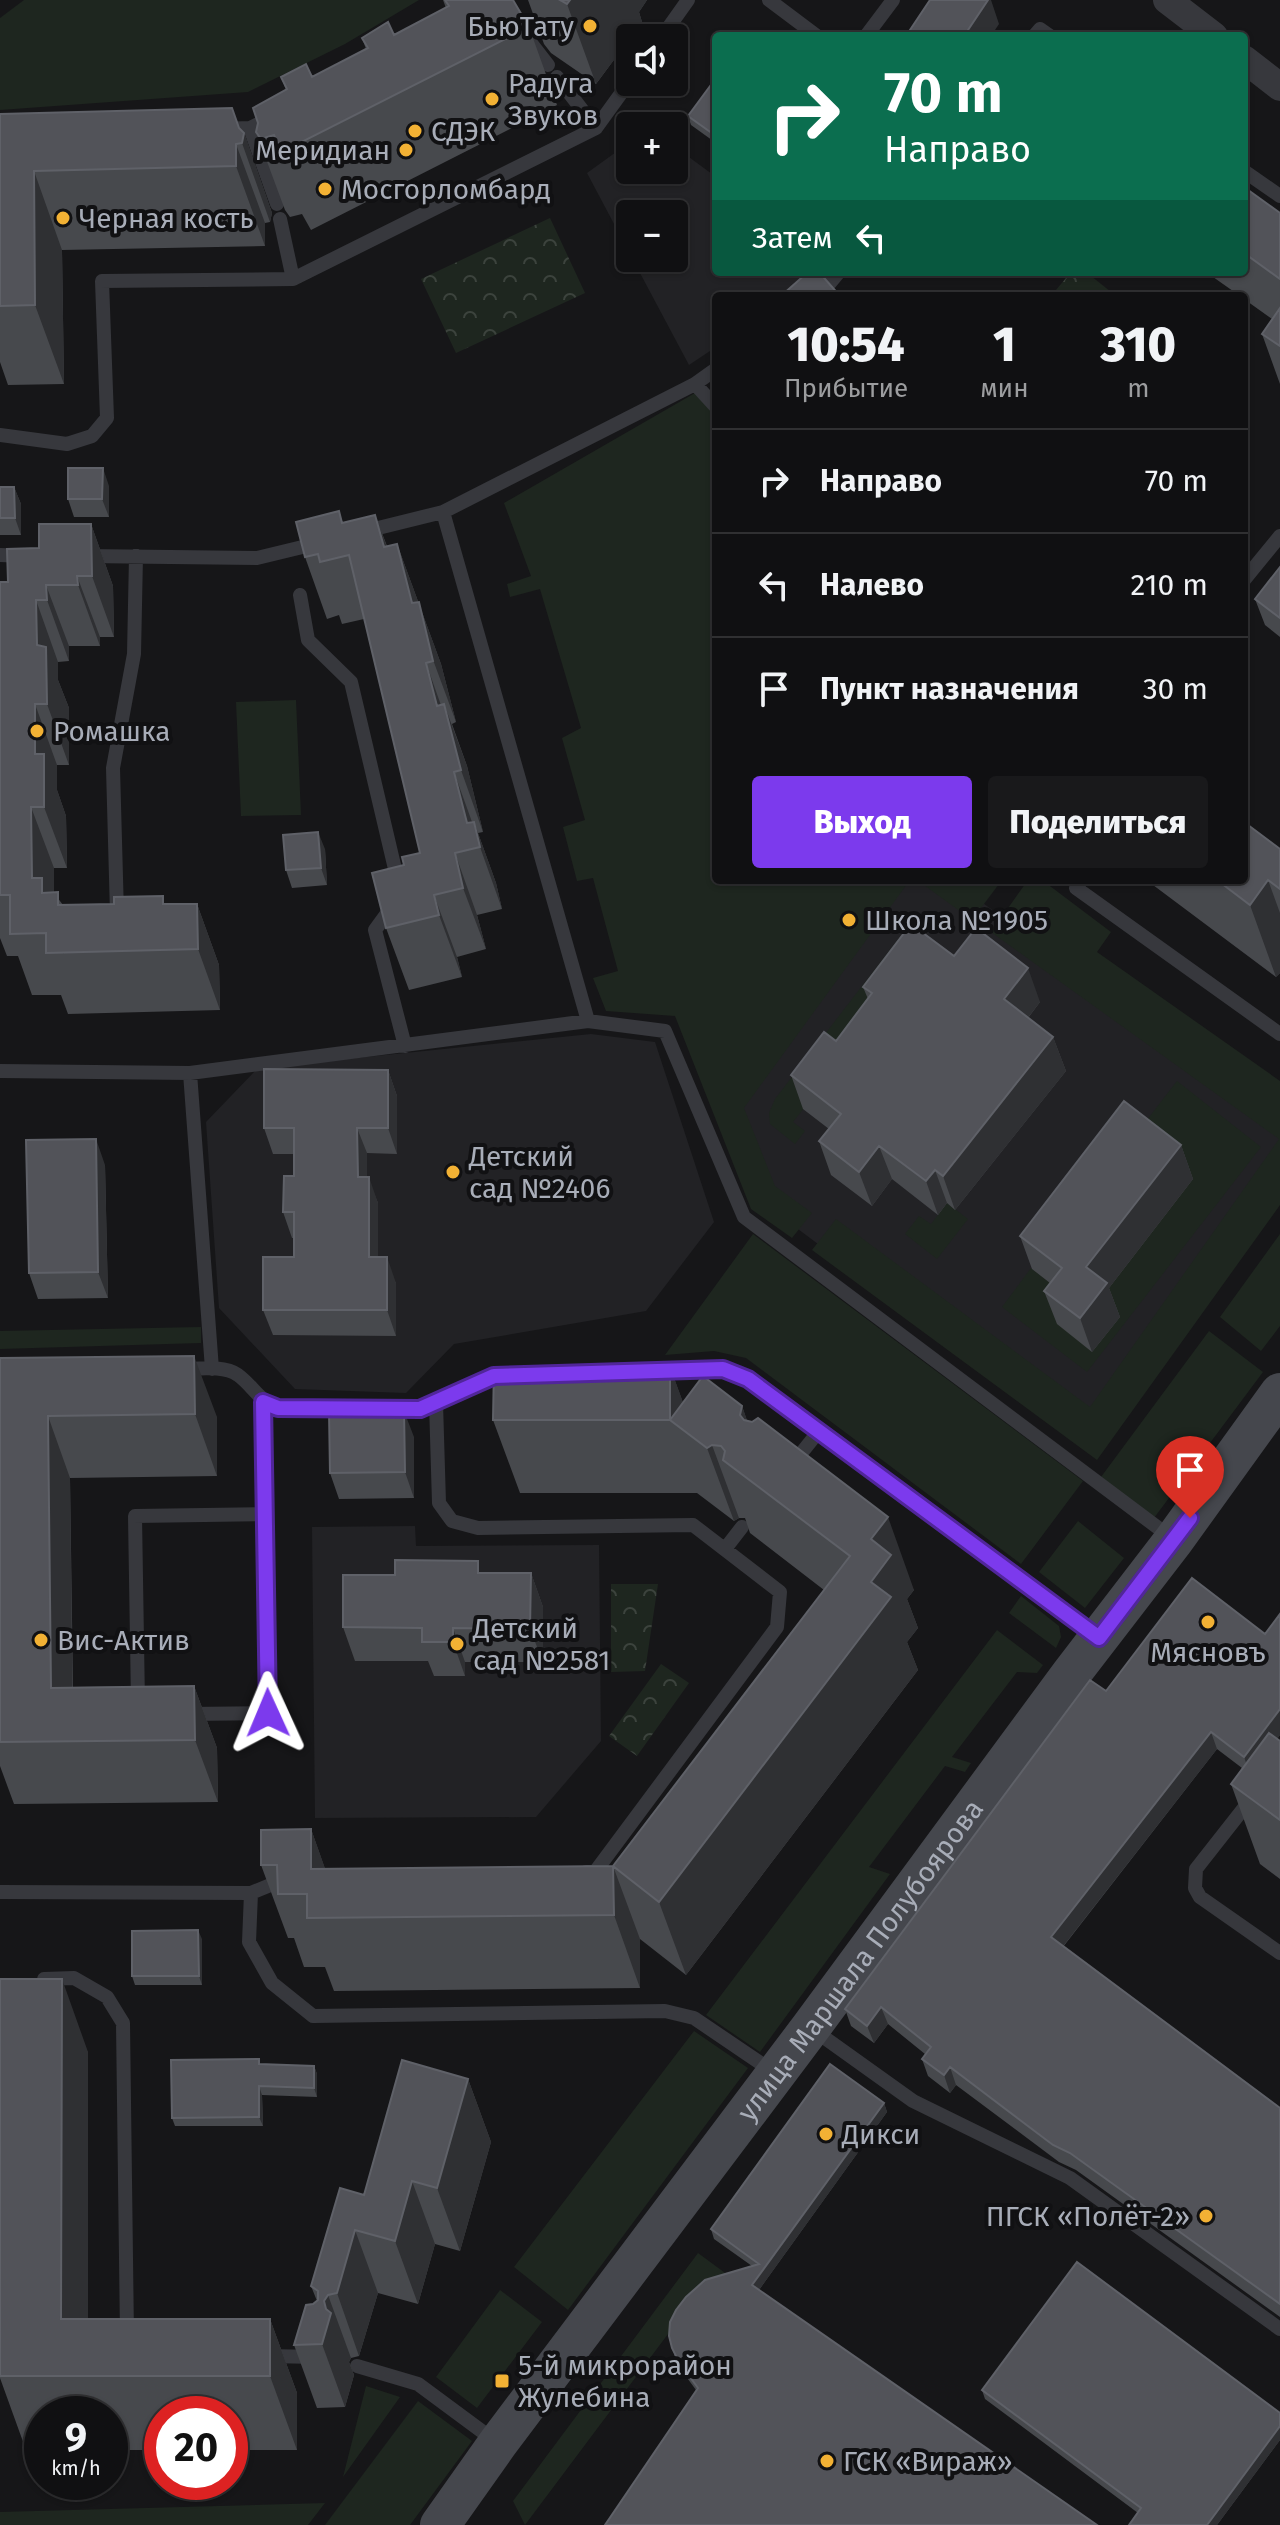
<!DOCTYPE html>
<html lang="ru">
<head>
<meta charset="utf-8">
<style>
  :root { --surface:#101012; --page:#19191b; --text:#f1f3f6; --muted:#9c9d9f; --line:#303032; --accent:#7c3aed }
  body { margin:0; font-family:"Fira Sans",sans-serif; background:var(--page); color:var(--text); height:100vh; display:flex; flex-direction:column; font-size:30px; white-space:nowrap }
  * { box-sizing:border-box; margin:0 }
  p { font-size:26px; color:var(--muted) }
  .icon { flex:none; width:44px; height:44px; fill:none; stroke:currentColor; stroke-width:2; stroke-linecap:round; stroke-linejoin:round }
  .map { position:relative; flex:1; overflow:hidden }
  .sheet { position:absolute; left:712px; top:292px; width:536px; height:592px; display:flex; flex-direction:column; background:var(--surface); border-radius:8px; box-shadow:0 2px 6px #0004,0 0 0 2px var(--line) }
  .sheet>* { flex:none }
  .banner { position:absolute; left:712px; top:32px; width:536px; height:244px; border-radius:8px; box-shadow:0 2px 6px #0004,0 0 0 2px var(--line); background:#0b6e4f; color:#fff; overflow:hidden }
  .fabs { position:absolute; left:616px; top:24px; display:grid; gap:16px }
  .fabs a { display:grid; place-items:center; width:72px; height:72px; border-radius:8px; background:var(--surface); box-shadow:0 2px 6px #0004,0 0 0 2px var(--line); font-size:40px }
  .speed { position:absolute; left:24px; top:2396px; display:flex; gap:16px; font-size:40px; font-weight:700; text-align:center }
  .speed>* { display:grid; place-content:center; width:104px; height:104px; border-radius:50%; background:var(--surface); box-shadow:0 2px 6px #0004,0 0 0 2px var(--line); line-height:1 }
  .speed small { font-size:20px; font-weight:400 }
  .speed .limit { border:12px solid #d22; background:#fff; color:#111 }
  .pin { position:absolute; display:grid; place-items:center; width:68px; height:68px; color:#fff; margin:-82px -34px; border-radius:50% 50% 50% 0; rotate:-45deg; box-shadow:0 0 8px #0007 }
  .pin .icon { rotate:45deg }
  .me { position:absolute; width:88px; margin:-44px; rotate:359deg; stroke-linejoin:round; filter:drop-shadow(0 0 6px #0008) }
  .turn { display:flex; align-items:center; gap:28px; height:168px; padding:0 40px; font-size:36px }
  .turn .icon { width:104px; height:104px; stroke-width:2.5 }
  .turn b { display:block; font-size:56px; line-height:68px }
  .then { display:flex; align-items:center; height:76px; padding:0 40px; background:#0003; gap:16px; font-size:30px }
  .eta { display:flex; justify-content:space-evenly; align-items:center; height:136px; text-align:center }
  .eta b { font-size:48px; font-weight:800; line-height:56px }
  .action { display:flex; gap:16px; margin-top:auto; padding:16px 40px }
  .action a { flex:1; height:92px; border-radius:8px; background:var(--accent); color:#fff; font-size:32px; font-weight:800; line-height:92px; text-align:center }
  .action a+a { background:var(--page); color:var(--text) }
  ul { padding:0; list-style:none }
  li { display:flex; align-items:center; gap:24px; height:104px; padding:0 40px; border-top:2px solid var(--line) }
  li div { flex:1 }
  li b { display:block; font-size:30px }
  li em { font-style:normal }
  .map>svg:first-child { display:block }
  .built { fill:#222225 }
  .grass { fill:#1e261f }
  .park { fill:url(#park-crowns) }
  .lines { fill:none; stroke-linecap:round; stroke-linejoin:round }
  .lane { stroke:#37383d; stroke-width:14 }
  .street { stroke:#37383d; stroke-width:28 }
  .secondary { stroke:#45474d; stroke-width:40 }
  .wall { fill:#47494d }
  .shaded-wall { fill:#2f3033 }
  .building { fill:#525359; stroke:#5f6168; stroke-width:2 }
  .route-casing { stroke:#51269a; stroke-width:20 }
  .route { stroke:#7c3aed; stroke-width:14 }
  .poi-dot { fill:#f2b134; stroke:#111113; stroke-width:3 }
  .labels { text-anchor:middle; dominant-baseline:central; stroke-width:8; stroke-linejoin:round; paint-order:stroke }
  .poi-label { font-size:28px; fill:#a8adb8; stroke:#111113; text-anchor:start }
  .street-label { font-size:28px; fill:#a8adb8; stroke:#111113 }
</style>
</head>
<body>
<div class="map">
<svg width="1280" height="2525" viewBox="0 0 1280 2525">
  <defs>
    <pattern id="park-crowns" width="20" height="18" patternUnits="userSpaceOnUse" patternTransform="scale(2)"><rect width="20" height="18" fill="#1e261f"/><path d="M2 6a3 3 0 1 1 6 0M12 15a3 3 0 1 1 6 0" fill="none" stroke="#3c433d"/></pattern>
  </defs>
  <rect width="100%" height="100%" fill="#161618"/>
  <path class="built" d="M630,142V170H674V146L716,177V272H812L783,296H716V347L689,365L632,258H674V214H630V254L587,173Z
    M716,880H951L1280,1118V1151L1075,1437L758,1199L696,1011Z
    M591,1034L655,1042L714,1222L646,1311L454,1344L406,1393L295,1389L219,1308L206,1122L258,1068Z
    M415,1526L416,1546L599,1545L601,1741L536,1817L315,1818L312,1527Z"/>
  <path class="grass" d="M24,0H419L345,44L248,92L0,110V18Z
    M695,393L716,417V880H910L744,1108L775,1186L812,1213L792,1238L751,1209L675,1016L606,1011L593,978L618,971L593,878L577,881L563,827L585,820L562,738L581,728L540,589L510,597L507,584L531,576L504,503Z
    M296,700L301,815L241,816L236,702Z
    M928,880H1002L972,920L924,885Z
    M1028,880H1042L1111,932L1097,952L1280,1081V1205L1097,1460L812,1250L836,1219L1090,1407L1279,1139L991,932Z
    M899,938L924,957L793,1122L805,1131L795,1144L770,1124L769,1113L775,1099Z
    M1177,1081L1261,1147L1087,1372L1002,1307L1031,1268L1074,1301H1099L1136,1134Z
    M947,1203L968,1219L937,1259L905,1234L919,1216L931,1224Z
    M753,1234L1083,1481L1021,1564L746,1358L714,1351L665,1355Z
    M1280,1234V1326L1261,1351L1220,1317Z
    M201,1327V1343L0,1349V1331Z
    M1209,1331L1263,1372L1154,1518L1101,1477Z
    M1078,1521L1124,1558L1085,1608L1039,1572Z
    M1021,1596L1059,1626L1061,1637L1056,1648L1009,1613Z
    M997,1630L1043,1665L1037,1673L1017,1672L952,1757L971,1763L965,1772L945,1766L869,1867L890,1874L760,2052L706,2015Z
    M694,2031L748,2068L568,2310L514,2267Z
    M698,2253L755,2295L689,2306L525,2525L513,2501Z
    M500,2290L542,2322L477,2408L436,2377Z
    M366,2386L400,2397L343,2477Z
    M418,2401L472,2441L410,2525H325Z
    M325,2503L308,2525H0V2512Z"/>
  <path class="park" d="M550,218L585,293L456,353L421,279Z
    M1071,272H1086L1116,296H1051Z
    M611,1584H658L645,1671L611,1672Z
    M661,1664L689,1683L637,1756L609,1736Z"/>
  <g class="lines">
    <path class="lane" d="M769,0L817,36
      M866,36L893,0
      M1034,36L1040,29L1050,36
      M527,38L548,65
      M661,38L688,0
      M557,77L596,128
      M250,128L277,204
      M220,129L250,128L273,117
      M1244,171L1280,196
      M280,219L293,279
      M819,296L839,272
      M695,384L716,407
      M0,435L67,444L92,436L107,418L102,281L293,279L596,128L630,81
      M443,512L588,1021
      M362,532L443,512L695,384L716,369
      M0,555L25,556
      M85,556L257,558L319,543
      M1244,580L1280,536
      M300,595L308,640L351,682L399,886
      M1082,880L1076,888L1280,1034
      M394,904L375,930L405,1046
      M117,914L113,768L134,654L136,556
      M0,1071L190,1073L588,1021L665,1031L744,1217L1173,1539
      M190,1073L212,1369
      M180,1369C197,1369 224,1365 238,1375C254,1387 258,1400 278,1408L420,1409L494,1376L510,1375
      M654,1371L723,1369L748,1379L1095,1636
      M436,1403L439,1503L452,1521L478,1528L693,1525L780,1592L777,1627L595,1872H586
      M791,1466L819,1431
      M725,1549L742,1527
      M138,1703L135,1516L266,1514
      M187,1714L268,1713L263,1402
      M1251,1799L1196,1869L1195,1888L1200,1897L1280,1953
      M0,1892L251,1893L285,1879
      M251,1893L249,1942L272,1983L313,2016L665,2011L694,2018L775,2073
      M44,1979L74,1978L107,1997L123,2023L127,2336
      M811,2028L913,2101L1070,2178L1280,2329
      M267,2356L318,2357
      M357,2366L418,2384L495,2441"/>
    <path class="street" d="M1167,0L1214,36
      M1244,59L1280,87"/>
    <path class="secondary" id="s1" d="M440,2525L498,2443L811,2027L1071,1674L1174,1540L1280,1393"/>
  </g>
  <path class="wall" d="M443,0H513L529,27L557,105L311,230L302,214L290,217L285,210L256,132L286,90L281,77H312L366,49L362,38L394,35L446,8Z
    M528,0H647L639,12L642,22L596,84L551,53L544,44Z
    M716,78V143L691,125L688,116Z
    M0,114L239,128L244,133L272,213L270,222L265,223V246L62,250L64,384L8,385L0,362Z
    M1244,187L1280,213V384L1262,334L1272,319L1244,299V296H1240L1206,272H1244Z
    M109,486V517H74L68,499Z
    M0,487H14L21,504V535H0Z
    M375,515L387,546L397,544L441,664L456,722L452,724L467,766L483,832L478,833L496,883L502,909L477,915L486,949L457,957L462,977L409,990L386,928L404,865L420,853L364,619L342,624L339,615L327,619L305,557L343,523Z
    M91,524L113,586L114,637H100V646H69V661L58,662V680L69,708V765H57V790L66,816L67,868H54V893L63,905L197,904L219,965L220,1010L68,1014L61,995H32L18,956H7L0,938V582H8L39,548Z
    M1280,567V637L1265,625L1255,599Z
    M325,849L327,885L292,888L286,870Z
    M1280,849V973L1276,977L1153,885L1151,880H1244Z
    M954,956L1040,1002L1028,1018L1053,1037L1066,1071L955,1210L947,1203L938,1215L892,1179L872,1206L831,1175L819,1141L829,1129L803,1109L791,1075L836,1041L868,999L863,987Z
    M388,1070L397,1096V1154L367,1153V1177L378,1203V1257L396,1283V1336L273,1335L263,1310L294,1257V1238H292L283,1212L294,1176V1154H273L264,1128Z
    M1181,1145L1193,1179L1109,1288L1120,1317L1092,1352L1057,1324L1044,1291L1050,1283L1032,1269L1020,1236Z
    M105,1165L108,1298L38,1299L29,1273Z
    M0,1358L217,1417V1476L70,1478L73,1687L194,1686L217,1748L218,1802L14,1804L0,1766Z
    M670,1367L683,1403L742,1406L747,1421L914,1590L907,1599L918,1628L907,1642L918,1670L686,1975L640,1939V1988L334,1991L325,1967H304L294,1938H288L261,1865L311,1829L325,1869L613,1866L824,1590L750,1533L745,1518H739L734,1521L697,1493H520L493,1420Z
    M414,1437V1498L339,1499L330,1473Z
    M482,1573H531L543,1607V1662H465V1676H434L428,1661H355L343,1627L395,1575Z
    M1106,1691L1280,1735L1277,1739L1280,1741V1879L1260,1864L1231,1784L1242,1768L1217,1749L1063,1947L1280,2108V2317L1076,2170L1059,2162L956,2085L950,2093L928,2076L922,2059L925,2054L888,2024L874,2043L851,2026L845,2009Z
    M202,1939V1985H135L132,1976Z
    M0,1979L88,2052V2319H270L297,2393V2450H230V2414H162V2450H110V2414H42V2450H26L0,2378Z
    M261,2064L314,2066L317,2074V2097L262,2095L263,2126H175L172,2118Z
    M468,2079L491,2142L460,2251L435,2244L418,2304L378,2293L359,2356L351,2358L349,2362L354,2375L345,2407L317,2408L294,2345L313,2304L317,2301L311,2286L364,2195Z
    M884,2103L887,2112L759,2290L696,2390L682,2371L675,2357L669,2336L752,2266L714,2239L711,2229Z
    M982,2390L1280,2413V2440L1217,2525L1138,2513L985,2399Z"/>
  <path class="shaded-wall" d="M570,0H647L639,12L642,22L596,84L567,4Z
    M988,0H991L999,24L991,36H964Z
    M244,133L272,213L270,222L242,143Z
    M236,144L265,223V246L236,166Z
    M34,171L62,250L64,384L35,305Z
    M103,468L109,486V517L102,499Z
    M14,487L21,504V535L15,518Z
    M375,515L398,576L384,547Z
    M91,524L113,586L114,637L92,576Z
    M397,544L441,664L456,722L412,603Z
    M77,576L100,637V646L78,585Z
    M46,585L69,646V661L47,600Z
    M36,600L58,662V680L69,708V765L47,704L37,645Z
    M426,663L448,725L437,706Z
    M35,704L57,765V790L66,816L67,868L44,807L35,754Z
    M444,704L467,766L483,832L461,770Z
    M454,772L476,833L467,823Z
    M31,807L54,868V911L64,939V954L54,926L32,878Z
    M474,822L496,883L502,909L480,847Z
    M318,832L325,849L327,885L321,868Z
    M455,853L477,915L486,949L463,888Z
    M1268,880L1280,913V973L1276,977L1250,905Z
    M434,895L457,957L462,977L439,915Z
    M197,904L219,965L220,1010L198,949Z
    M1028,968L1040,1002L1016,1033L1004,999Z
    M1053,1037L1066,1071L955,1210L943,1176Z
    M388,1070L397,1096V1154L388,1128Z
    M357,1128L367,1153V1202L358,1177Z
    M96,1139L105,1165L108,1298L98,1272Z
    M1181,1145L1193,1179L1109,1288L1120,1317L1092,1352L1080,1318L1086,1267Z
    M879,1146L892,1179L872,1206L859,1172Z
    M935,1170L947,1203L938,1215L926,1181Z
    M369,1177L378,1203V1282L369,1257Z
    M387,1257L396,1283V1336L387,1310Z
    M194,1356L217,1417V1476L195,1414Z
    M670,1367L697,1440L670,1420Z
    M742,1406L768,1479L740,1415Z
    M404,1411L414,1437V1498L405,1472Z
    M48,1416L70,1478L73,1741L51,1688Z
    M712,1445L739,1518L734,1521L707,1448Z
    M888,1517L914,1590L907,1599L918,1628L907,1642L918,1670L686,1975L659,1902L871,1582V1539Z
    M531,1573L543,1607V1662L530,1629Z
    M453,1628L465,1662V1676L453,1642Z
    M194,1686L217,1748L218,1802L195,1740Z
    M1280,1709V1735L1250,1774L1244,1757Z
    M1211,1732L1217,1749L1057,1954L1051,1937Z
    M311,1829L337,1902L311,1869Z
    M613,1866L640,1939V1988L614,1915Z
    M198,1930L202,1939V1985L199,1976Z
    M62,1979L88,2052V2376L61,2319Z
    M881,2007L888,2024L874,2043L867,2026Z
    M314,2066L317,2074V2097L314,2088Z
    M950,2067L956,2085L950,2093L944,2075Z
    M468,2079L491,2142L460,2251L437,2188Z
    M259,2086L262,2095L263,2126L259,2117Z
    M884,2103L887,2112L756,2294L752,2285Z
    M412,2181L435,2244L418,2304L395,2241Z
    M355,2230L378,2293L359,2356L337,2293Z
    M328,2295L351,2358L349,2362L354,2375L345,2407L322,2344L324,2301Z
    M270,2319L297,2393V2450L270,2376Z
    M1280,2426V2440L1217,2525H1207Z"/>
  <path class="building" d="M445,0H513L529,27L282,152L274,135L261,139L256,132L258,123L253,108L287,89L281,77L306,64L312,77L368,48L362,38L388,22L394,35L449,6Z
    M560,0H570L567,4Z
    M930,0H988L964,36H906Z
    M716,78V136L688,116Z
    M232,108L239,128L244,133L242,143L236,144V166L34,171L35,305L0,306V114Z
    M1244,187L1280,213V279L1244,253Z
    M808,272H819L840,296H781Z
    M1280,308V346L1262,334Z
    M68,468H103L102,499H68Z
    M0,487H14L15,518H0Z
    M339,511L342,523L375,515L384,547L397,544L412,603L419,602L433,661L426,663L437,706L444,704L461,770L454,772L467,823L474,822L480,847L455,853L463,888L434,895L439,915L386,928L372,873L404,865L402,857L420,853L349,555L320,562L318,554L305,557L296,522Z
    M39,524H91L92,576H77L78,585H46L47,600H36L37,645L46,647L47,704H35V754H44V807H31L32,878H42V893L58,892V905L114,904V897L163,896V904H197L198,949L46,953V933L10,934V895H0V582H8L7,549L39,548Z
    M1280,567V618L1255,599Z
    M1244,822L1280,849V889L1268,880L1250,905L1217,880H1244Z
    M318,832L321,868L286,870L283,835Z
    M911,924L954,956L976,928L1028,968L1004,999L1053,1037L943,1176L935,1170L926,1181L879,1146L859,1172L819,1141L841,1114L791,1075L824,1032L836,1041L872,993L863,987Z
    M264,1069L388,1070V1128H357L358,1177H369V1257H387V1310H263V1257H294V1212H283L284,1176H294V1128H264Z
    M1124,1101L1181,1145L1086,1267L1107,1283L1080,1318L1044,1291L1062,1268L1020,1236Z
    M96,1139L98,1272L29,1273L26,1140Z
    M194,1356L195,1414L48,1416L51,1688L194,1686L195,1740L0,1742V1358Z
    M494,1367H670V1420H493Z
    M703,1376L742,1406L740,1415L744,1420L752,1422L758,1418L888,1517L871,1539L891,1555L871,1582L891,1597L659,1902L613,1866L850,1556L723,1460L725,1451L721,1446L712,1445L707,1448L670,1420Z
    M329,1411H404L405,1472L330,1473Z
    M395,1560L478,1561V1573H531L530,1629L453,1628V1642H422V1628L343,1627V1575H395Z
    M1192,1578L1265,1634L1280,1614V1709L1244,1757L1211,1732L1051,1937L1280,2108V2304L1070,2153L1053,2145L950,2067L944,2075L922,2059L931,2047L881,2007L867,2026L845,2009L1090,1680L1106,1691Z
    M1269,1733L1280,1741V1820L1231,1784Z
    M311,1829V1869L613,1866L614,1915L307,1918V1894H278L277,1865H261V1830Z
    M198,1930L199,1976H132V1931Z
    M0,1979H62L61,2319H270V2376H0Z
    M259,2059V2064L314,2066V2088L259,2086V2117L172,2118L171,2060Z
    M402,2060L468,2079L437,2188L412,2181L395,2241L355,2230L337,2293L328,2295L324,2301L326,2309L331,2313L322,2344L294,2345L306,2305L313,2304L318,2300V2291L311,2286L340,2188L364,2195Z
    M830,2064L884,2103L752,2285L1097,2525H605L698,2388L679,2362L672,2348L669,2336L670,2322L676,2310L686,2297L705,2280L759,2264L711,2229Z
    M1077,2262L1280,2413V2426L1207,2525H1129L1141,2508L982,2390Z"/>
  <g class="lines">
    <defs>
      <path id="route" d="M268,1713L263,1402L278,1408L420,1409L494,1376L723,1369L748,1379L1099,1638L1190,1518"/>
    </defs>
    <use href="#route" class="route-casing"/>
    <use href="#route" class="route"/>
  </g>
  <g class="poi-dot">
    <circle cx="590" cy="26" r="8"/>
    <circle cx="492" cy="99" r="8"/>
    <circle cx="415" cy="131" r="8"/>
    <circle cx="406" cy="150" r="8"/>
    <circle cx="325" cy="189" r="8"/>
    <circle cx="63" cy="218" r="8"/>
    <circle cx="37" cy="731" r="8"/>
    <circle cx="849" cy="920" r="8"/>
    <circle cx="453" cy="1172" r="8"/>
    <circle cx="1208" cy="1622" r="8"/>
    <circle cx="41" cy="1640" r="8"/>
    <circle cx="457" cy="1644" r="8"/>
    <circle cx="826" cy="2134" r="8"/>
    <circle cx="1206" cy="2216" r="8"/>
    <rect x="494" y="2373" width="16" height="16" rx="4"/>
    <circle cx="827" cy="2461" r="8"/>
  </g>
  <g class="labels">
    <g class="poi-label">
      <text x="574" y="26" text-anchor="end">БьюТату</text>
      <text x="508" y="83">Радуга<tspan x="508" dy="32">Звуков</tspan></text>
      <text x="431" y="131">СДЭК</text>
      <text x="390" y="150" text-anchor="end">Меридиан</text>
      <text x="341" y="189">Мосгорломбард</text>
      <text x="79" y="218">Черная кость</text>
      <text x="53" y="731">Ромашка</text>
      <text x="865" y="920">Школа №1905</text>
      <text x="469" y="1156">Детский<tspan x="469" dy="32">сад №2406</tspan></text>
      <text x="473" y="1628">Детский<tspan x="473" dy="32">сад №2581</tspan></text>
      <text x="57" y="1640">Вис-Актив</text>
      <text x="1208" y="1652" text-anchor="middle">Мясновъ</text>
      <text x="842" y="2134">Дикси</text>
      <text x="1190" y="2216" text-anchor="end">ПГСК «Полёт-2»</text>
      <text x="518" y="2365">5-й микрорайон<tspan x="518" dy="32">Жулебина</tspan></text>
      <text x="843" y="2461">ГСК «Вираж»</text>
    </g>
    <g class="street-label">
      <text stroke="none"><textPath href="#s1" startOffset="704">улица Маршала Полубоярова</textPath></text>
    </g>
  </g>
</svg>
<div class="fabs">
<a><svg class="icon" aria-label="sound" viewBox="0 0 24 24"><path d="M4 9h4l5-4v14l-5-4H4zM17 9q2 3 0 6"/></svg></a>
<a>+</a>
<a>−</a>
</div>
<div class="speed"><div>9<small>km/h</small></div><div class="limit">20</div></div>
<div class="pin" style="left:1190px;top:1518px;background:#d93025"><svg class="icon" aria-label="arrive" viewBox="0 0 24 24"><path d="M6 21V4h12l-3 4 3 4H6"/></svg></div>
<svg class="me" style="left:268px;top:1713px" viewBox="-20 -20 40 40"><path d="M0-17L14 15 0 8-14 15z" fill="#7c3aed" stroke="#fff" stroke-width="4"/></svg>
<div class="banner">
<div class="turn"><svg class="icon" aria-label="right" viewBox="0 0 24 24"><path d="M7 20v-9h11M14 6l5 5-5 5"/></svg><div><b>70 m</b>Направо</div></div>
<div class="then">Затем<svg class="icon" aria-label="left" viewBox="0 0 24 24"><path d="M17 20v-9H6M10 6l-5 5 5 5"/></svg></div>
</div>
<section class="sheet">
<div class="eta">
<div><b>10:54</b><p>Прибытие</p></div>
<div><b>1</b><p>мин</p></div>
<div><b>310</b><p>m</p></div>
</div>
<ul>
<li><svg class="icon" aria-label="right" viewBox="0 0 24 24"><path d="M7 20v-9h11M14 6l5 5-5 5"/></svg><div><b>Направо</b></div><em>70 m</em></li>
<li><svg class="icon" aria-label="left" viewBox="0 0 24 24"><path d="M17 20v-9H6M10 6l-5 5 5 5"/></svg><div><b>Налево</b></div><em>210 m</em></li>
<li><svg class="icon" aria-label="arrive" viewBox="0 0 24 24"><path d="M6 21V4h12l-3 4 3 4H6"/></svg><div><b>Пункт назначения</b></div><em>30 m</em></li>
</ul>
<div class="action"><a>Выход</a><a>Поделиться</a></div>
</section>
</div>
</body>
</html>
